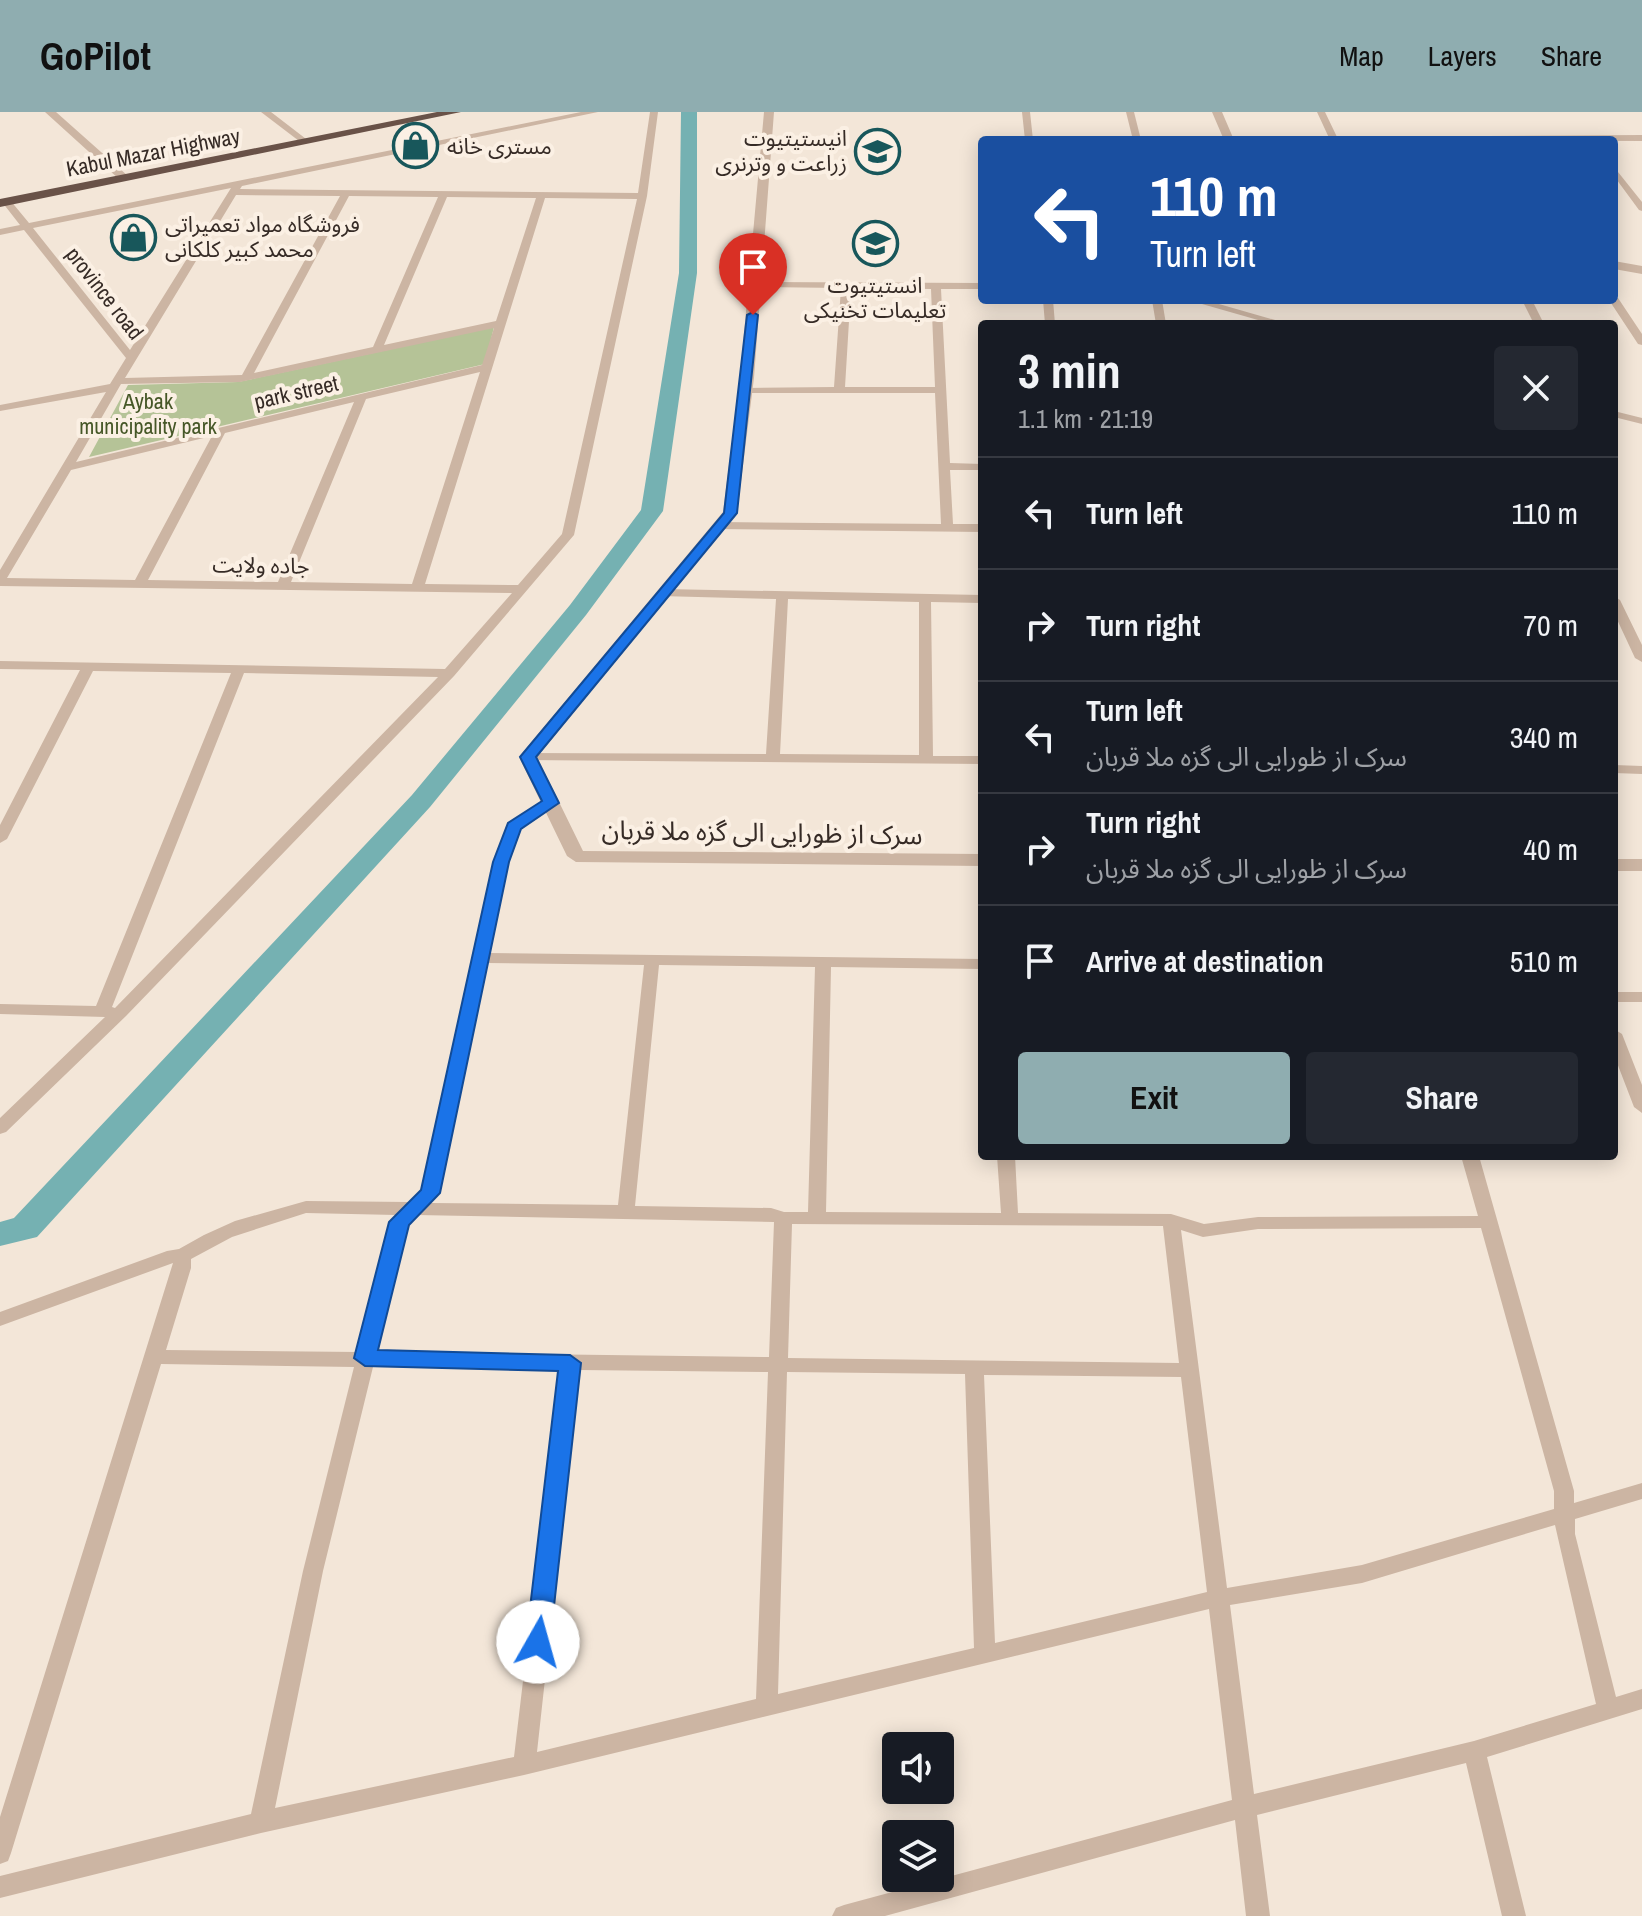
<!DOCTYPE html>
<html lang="en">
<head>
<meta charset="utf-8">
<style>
  :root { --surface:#171b24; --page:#242831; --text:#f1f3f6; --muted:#9ea1a6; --line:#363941; --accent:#8fadb0 }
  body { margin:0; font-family:"Archivo Narrow","Noto Sans Arabic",sans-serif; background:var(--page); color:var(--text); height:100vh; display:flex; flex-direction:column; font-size:30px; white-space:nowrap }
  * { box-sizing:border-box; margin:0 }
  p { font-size:26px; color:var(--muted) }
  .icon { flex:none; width:44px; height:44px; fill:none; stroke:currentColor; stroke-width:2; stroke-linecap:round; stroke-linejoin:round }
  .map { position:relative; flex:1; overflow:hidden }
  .drawer { position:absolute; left:978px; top:208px; width:640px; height:840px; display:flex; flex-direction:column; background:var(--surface); border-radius:8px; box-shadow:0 4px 20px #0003 }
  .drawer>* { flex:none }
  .guide { position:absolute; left:978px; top:24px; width:640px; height:168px; border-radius:8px; box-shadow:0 4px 20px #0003; background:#1a4fa0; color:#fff; overflow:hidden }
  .fabs { position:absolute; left:882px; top:1620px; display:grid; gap:16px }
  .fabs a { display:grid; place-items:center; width:72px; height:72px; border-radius:8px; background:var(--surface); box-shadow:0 4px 20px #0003; font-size:40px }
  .pin { position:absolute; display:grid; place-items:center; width:68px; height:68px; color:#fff; margin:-82px -34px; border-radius:50% 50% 50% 0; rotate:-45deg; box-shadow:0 0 8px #0007 }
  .pin .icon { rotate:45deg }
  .me { position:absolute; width:88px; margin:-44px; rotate:7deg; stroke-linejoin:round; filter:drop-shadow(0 0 6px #0008) }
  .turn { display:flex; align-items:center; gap:28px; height:168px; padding:0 40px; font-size:36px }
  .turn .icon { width:104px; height:104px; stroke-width:2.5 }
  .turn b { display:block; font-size:56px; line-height:68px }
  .round { display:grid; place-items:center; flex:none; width:84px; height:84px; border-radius:8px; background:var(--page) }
  .headline { display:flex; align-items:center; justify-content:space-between; height:136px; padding:0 40px }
  h1 { font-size:48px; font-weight:800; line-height:60px }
  .primary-button { display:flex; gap:16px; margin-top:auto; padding:16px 40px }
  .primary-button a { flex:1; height:92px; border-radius:8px; background:var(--accent); color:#111; font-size:32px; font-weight:800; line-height:92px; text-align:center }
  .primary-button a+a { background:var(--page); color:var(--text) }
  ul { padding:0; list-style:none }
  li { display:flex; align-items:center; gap:24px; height:112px; padding:0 40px; border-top:2px solid var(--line) }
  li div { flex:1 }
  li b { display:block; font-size:30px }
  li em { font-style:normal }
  header { display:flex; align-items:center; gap:48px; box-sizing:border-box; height:112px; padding:0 40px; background:var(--accent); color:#111 }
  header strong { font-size:38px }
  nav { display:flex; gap:44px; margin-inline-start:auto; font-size:28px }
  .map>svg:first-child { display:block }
  .green { fill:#b5c397 }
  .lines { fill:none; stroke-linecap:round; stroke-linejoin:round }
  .river { fill:#75b1b2; fill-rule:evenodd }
  .minor { fill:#ccb5a3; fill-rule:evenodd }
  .tertiary { fill:#ccb5a3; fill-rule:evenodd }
  .trunk { fill:#695248; fill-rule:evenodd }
  .route { fill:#1a73e8; stroke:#114b97; stroke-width:2 }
  .labels { text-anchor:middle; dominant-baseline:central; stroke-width:8; stroke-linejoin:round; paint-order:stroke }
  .far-poi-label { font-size:22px; fill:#362b26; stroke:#fbf0e4; text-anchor:start }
  .far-street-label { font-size:22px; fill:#362b26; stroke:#fbf0e4 }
  .far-park-label { font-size:22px; fill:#465727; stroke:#fbf0e4 }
  .street-label { font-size:26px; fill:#362b26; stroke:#fbf0e4 }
</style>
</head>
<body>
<header>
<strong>GoPilot</strong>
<nav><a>Map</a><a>Layers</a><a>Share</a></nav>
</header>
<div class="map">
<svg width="1642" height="1804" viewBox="0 0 1642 1804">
  <rect width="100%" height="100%" fill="#f3e6d8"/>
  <path class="green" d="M494,215L485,252L89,345L128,273L238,270Z"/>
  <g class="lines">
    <path class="river" d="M681,0H697V161L663,399L586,503L430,695L37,1125L0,1134V1110L14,1106L412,683L570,493L641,398L679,161Z"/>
    <path class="minor" d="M261,0H271L310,30L303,32Z
      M581,0H598L242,74L240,77L638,81L650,0H658L647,84L574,423L454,564L126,904L6,1020L0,1022V1006L105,905L0,902V892L96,894L231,561L93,559L7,727L0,731V713L80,558L0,557V549L445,557L512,481L0,474V458L106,280L0,299V293L110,272L126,246L24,118L0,123V117L20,113L2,90L10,88L29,111ZM231,76L130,238L33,116ZM236,83L340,84L242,263L125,266ZM349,84L438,85L373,235L254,261ZM447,85L536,86L496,209L384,233ZM545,86L637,87L562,422L518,473L425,472ZM494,216L482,253L76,350L121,272L240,270ZM480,260L412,472L291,470L366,287ZM354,290L278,470L148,468L225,321ZM212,324L135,468L7,466L71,358ZM244,561L438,565L115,896L112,895Z
      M1022,0H1030L1033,28H1025Z
      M1126,0H1134L1141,28H1133Z
      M1317,0H1325L1337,25L1642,23V29L1330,28Z
      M1614,55L1642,90V99L1639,98L1614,64Z
      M751,170L982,171V177H941L950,351L982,352V358H950L953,412H982V420L716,417V411L720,410L941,412L935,281H741V277L745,276L834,275L841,176L755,175L750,172ZM851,176L931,177L935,275H845Z
      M1614,185L1618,186L1642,222V233L1638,232L1609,188H1614Z
      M1043,188H1053L1055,212H1045Z
      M1152,188H1162L1166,212H1156Z
      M1188,188H1205L1289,212H1272Z
      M1522,188H1532L1544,212H1534Z
      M1614,299L1642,306V312L1614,305Z
      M664,477L982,483V491L931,490L933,644H982V652L523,648L521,645L528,641L766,642L776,487L660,484V478ZM788,487L919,490V643L780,642Z
      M1614,484L1620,488L1642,533V550L1635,546L1614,501Z
      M1614,653L1642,654V662L1614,661Z
      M550,687L555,688L557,691L555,694L520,717L508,750L489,841L982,847V857L831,855L826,1100L1001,1101L997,1044H1015L1018,1101L1171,1102L1204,1112L1258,1105L1478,1104L1461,1044H1479L1574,1379V1391L1642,1371V1387L1575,1407V1422L1616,1585L1642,1577V1597L1487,1645L1526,1804H1502L1466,1651L1257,1703L1270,1804H1246L1235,1708L885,1804H832L836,1796L844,1793L1232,1688L1209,1497L524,1663L261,1721L0,1786V1764L251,1702L303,1459L354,1255L161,1252L11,1741L8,1749L0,1752V1705L173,1151L0,1214V1200L167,1139L179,1137L204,1123L235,1109L306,1089L409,1090L422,1078L494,750L509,712ZM487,851L644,853L618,1093L431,1091L439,1081ZM659,853L815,855L808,1100H784L771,1096L635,1094ZM306,1101L396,1103L390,1110L358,1240L166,1238L191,1156V1147L232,1125ZM417,1103L774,1110L769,1245L376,1240L407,1113ZM792,1112L1163,1114L1179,1251L788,1246ZM1481,1116L1554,1379V1397L1362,1453L1227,1476L1181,1118L1203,1125L1258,1117ZM373,1255L560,1257L514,1645L275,1696L323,1459ZM579,1258L768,1260L756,1587L537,1640ZM787,1260L965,1262L974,1536L778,1582ZM984,1263L1181,1265L1207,1480L995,1531ZM1555,1413L1596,1592L1474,1629L1254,1682L1230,1493L1362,1471Z
      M1614,880H1642V890H1614Z
      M1614,917L1622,922L1642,973V1001L1634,995L1614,943Z"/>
    <path class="tertiary" d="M45,0H56L128,64V68H120Z
      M764,0H774L754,266L737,401L537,645L583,739L982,742V754L576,750L567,744L519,645L723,400L740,266Z
      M1212,0H1222L1234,28H1224Z
      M1614,149L1642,154V162L1614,157Z
      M1614,747H1642V759H1614Z"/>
    <path class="trunk" d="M437,0H461L0,95V87Z"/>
  </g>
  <path class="route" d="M753,200L758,203L737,401L536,645L559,691L521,717L509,750L440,1081L409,1113L378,1238L570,1243L581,1251L550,1530L547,1537L538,1540L530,1537L526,1530L558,1259L365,1254L354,1246L389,1110L421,1078L493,750L508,711L542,689L520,645L724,401L747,203Z"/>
  <defs>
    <symbol id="shop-ring" viewBox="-11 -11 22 22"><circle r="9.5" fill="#fbf0e4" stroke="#18575b" stroke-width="1.5"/><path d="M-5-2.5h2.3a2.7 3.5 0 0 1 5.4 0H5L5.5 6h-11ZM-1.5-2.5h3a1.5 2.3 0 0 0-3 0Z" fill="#18575b"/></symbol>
    <symbol id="university-ring" viewBox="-11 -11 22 22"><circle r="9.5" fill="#fbf0e4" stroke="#18575b" stroke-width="1.5"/><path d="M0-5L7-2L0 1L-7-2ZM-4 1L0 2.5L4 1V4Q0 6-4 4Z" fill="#18575b"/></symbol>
  </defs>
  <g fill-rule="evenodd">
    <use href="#shop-ring" x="390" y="8" width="51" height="51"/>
    <use href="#university-ring" x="852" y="14" width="51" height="51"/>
    <use href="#shop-ring" x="108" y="100" width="51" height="51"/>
    <use href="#university-ring" x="850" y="106" width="51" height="51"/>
  </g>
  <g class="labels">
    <g class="far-poi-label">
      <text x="847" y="26" text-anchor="end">انیستیتیوت<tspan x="847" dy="25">زراعت و وترنری</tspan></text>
      <text x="447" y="34">مستری خانه</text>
      <text x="165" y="112">فروشگاه مواد تعمیراتی<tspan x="165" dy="25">محمد کبیر کلکانی</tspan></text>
      <text x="875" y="173" text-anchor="middle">انستیتیوت<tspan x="875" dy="25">تعلیمات تخنیکی</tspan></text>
    </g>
    <g class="far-street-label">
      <text transform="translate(153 40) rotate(-11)">Kabul Mazar Highway</text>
      <text transform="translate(105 181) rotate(52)">province road</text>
      <text transform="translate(296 280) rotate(-13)">park street</text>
      <text transform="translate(261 453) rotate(1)">جاده ولایت</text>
    </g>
    <g class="far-park-label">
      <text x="148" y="289">Aybak<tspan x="148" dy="25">municipality park</tspan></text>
    </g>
    <g class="street-label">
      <text transform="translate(762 720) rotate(1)">سرک از ظورایی الی گزه ملا قربان</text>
    </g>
  </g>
</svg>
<div class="fabs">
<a><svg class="icon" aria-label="sound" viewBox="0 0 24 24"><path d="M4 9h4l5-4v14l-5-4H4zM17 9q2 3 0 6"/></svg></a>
<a><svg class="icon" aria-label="layers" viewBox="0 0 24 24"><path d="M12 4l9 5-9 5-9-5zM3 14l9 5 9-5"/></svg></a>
</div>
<div class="pin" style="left:753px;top:203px;background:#d93025"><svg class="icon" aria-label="arrive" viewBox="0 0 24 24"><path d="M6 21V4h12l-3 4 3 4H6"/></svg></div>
<svg class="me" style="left:538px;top:1530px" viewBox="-20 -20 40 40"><circle r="19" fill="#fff"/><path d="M0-13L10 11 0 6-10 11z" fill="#1a73e8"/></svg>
<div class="guide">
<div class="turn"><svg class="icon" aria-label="left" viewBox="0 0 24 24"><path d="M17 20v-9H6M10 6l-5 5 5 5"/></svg><div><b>110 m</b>Turn left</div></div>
</div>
<section class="drawer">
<div class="headline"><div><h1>3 min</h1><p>1.1 km · 21:19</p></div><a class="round"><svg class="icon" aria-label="close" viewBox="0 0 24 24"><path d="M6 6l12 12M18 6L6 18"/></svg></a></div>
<ul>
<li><svg class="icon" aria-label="left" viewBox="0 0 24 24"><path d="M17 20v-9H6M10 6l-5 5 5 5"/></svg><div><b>Turn left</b></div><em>110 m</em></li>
<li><svg class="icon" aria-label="right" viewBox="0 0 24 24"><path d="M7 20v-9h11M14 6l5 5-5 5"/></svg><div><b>Turn right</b></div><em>70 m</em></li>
<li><svg class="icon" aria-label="left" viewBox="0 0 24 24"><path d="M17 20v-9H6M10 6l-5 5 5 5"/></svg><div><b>Turn left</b><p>سرک از ظورایی الی گزه ملا قربان</p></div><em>340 m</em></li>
<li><svg class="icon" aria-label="right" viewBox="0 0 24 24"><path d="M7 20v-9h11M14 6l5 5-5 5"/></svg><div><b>Turn right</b><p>سرک از ظورایی الی گزه ملا قربان</p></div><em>40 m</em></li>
<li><svg class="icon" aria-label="arrive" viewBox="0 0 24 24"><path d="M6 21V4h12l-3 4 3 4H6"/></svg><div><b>Arrive at destination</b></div><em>510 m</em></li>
</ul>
<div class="primary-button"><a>Exit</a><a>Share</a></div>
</section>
</div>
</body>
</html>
